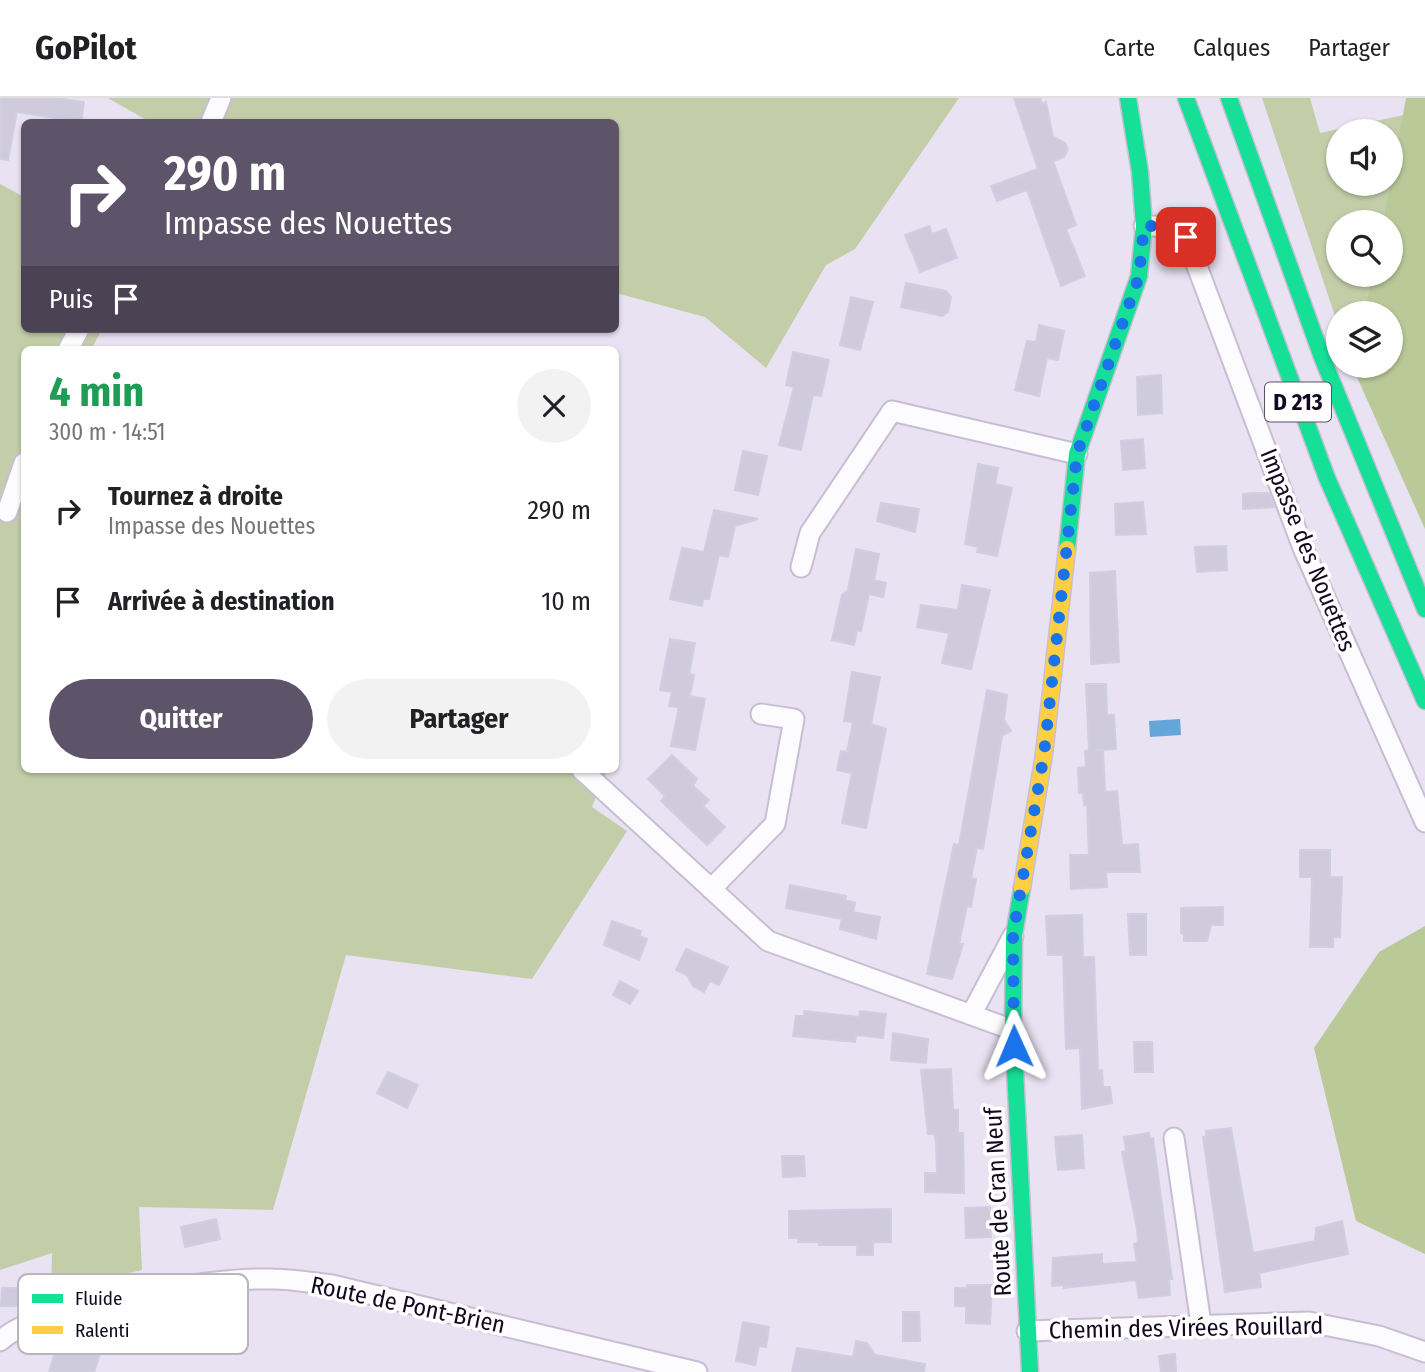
<!DOCTYPE html>
<html lang="fr">
<head>
<meta charset="utf-8">
<style>
  :root { --surface:#fff; --page:#f2f2f2; --text:#202124; --muted:#757577; --line:#e0e0e0; --accent:#5e546a }
  body { margin:0; font-family:"Fira Sans Condensed",sans-serif; background:var(--page); color:var(--text); height:100vh; display:flex; flex-direction:column; font-size:26px; white-space:nowrap }
  * { box-sizing:border-box; margin:0 }
  p { font-size:23px; color:var(--muted) }
  .icon { flex:none; width:38px; height:38px; fill:none; stroke:currentColor; stroke-width:2; stroke-linecap:round; stroke-linejoin:round }
  .map { position:relative; flex:1; overflow:hidden }
  .sheet { position:absolute; left:21px; top:248px; width:598px; height:427px; display:flex; flex-direction:column; background:var(--surface); border-radius:10px; box-shadow:0 2px 5px #0004 }
  .sheet>* { flex:none }
  .banner { position:absolute; left:21px; top:21px; width:598px; height:214px; border-radius:10px; box-shadow:0 2px 5px #0004; background:#5e546a; color:#fff; overflow:hidden }
  .fabs { position:absolute; left:1326px; top:21px; display:grid; gap:14px }
  .fabs a { display:grid; place-items:center; width:77px; height:77px; border-radius:50%; background:var(--surface); box-shadow:0 2px 5px #0004; font-size:35px }
  .pin { position:absolute; display:grid; place-items:center; width:60px; height:60px; color:#fff; margin:-30px; border-radius:14px; box-shadow:0 4px 10px #0006 }
  .me { position:absolute; width:77px; margin:-38px; rotate:359deg; stroke-linejoin:round; filter:drop-shadow(0 0 5px #0008) }
  .turn { display:flex; align-items:center; gap:24px; height:147px; padding:0 28px; font-size:32px }
  .turn .icon { width:91px; height:91px; stroke-width:2.5 }
  .turn b { display:block; font-size:49px; line-height:60px }
  .then { display:flex; align-items:center; height:66px; padding:0 28px; background:#0003; gap:14px; font-size:26px }
  .round { display:grid; place-items:center; flex:none; width:74px; height:74px; border-radius:37px; background:var(--page) }
  .overview { display:flex; align-items:center; justify-content:space-between; height:119px; padding:0 28px }
  h1 { font-size:42px; font-weight:700; line-height:52px; color:#1e9e55 }
  .primary-button { display:flex; gap:14px; margin-top:auto; padding:14px 28px }
  .primary-button a { flex:1; height:80px; border-radius:42px; background:var(--accent); color:#fff; font-size:28px; font-weight:700; line-height:80px; text-align:center }
  .primary-button a+a { background:var(--page); color:var(--text) }
  ul { padding:0; list-style:none }
  li { display:flex; align-items:center; gap:21px; height:91px; padding:0 28px }
  li div { flex:1 }
  li b { display:block; font-size:26px }
  li em { font-style:normal }
  header { display:flex; align-items:center; gap:42px; box-sizing:border-box; height:98px; padding:0 35px; background:var(--surface); border-bottom:2px solid var(--line) }
  header strong { font-size:33px }
  nav { display:flex; gap:38px; margin-inline-start:auto; font-size:24px }
  .map>svg:first-child { display:block }
  .green { fill:#c3cea9 }
  .forest { fill:#bac998 }
  .water { fill:#65a6da }
  .building { fill:#cfcbdc; stroke:#d0cee3; stroke-width:2 }
  .lines { fill:none; stroke-linecap:round; stroke-linejoin:round }
  .street-casing { stroke:#c8bed4; stroke-width:23 }
  .fast-casing { stroke:#c8bed4; stroke-width:19 }
  .slow-casing { stroke:#c8bed4; stroke-width:19 }
  .street { stroke:#fcfbfd; stroke-width:19 }
  .fast { stroke:#16e098; stroke-width:16 }
  .slow { stroke:#ffcf43; stroke-width:16 }
  .route { stroke:#1a73e8; stroke-width:12; stroke-dasharray:0 21.6 }
  .labels { text-anchor:middle; dominant-baseline:central; stroke-width:7; stroke-linejoin:round; paint-order:stroke }
  .shield { fill:#fff; stroke:#5a5264; stroke-width:2 }
  .shield-label { font-size:23px; font-weight:bold; fill:#140821 }
  .street-label { font-size:24px; fill:#140821; stroke:#fff }
  .key { fill:#fff; stroke:#b8b5bc; stroke-width:2 }
  .key-label { font-size:19px; fill:#140821 }
</style>
</head>
<body>
<header>
<strong>GoPilot</strong>
<nav><a>Carte</a><a>Calques</a><a>Partager</a></nav>
</header>
<div class="map">
<svg width="1425" height="1274" viewBox="0 0 1425 1274">
  <rect width="100%" height="100%" fill="#e8e2f2"/>
  <path class="green" d="M108,0H959L855,151L826,167L766,270L705,219L616,195V24H150Z
    M1262,0H1310L1320,35L1404,17L1391,84V33H1339V86H1391L1383,124H1339V177H1373L1363,215H1339V230Z
    M0,86L24,99V231H102L91,252H24V672H607L592,709L627,733L532,881L346,857L273,1112L139,1109L142,1172L51,1193L52,1155L0,1172Z"/>
  <path class="forest" d="M1406,0H1425V431L1352,268H1391V215H1363L1373,177H1391V124H1383Z
    M1425,828V1156L1356,1123L1314,950L1379,854Z"/>
  <path class="water" d="M1180,621L1181,637L1150,639L1149,623Z"/>
  <path class="building" d="M0,0H57L84,4L81,24L17,14L8,62L0,61Z
    M1014,0H1040L1042,6L1046,4L1053,39L1065,45L1068,51L1064,59L1053,63L1076,127L1066,131L1085,178L1061,188L1027,92L997,103L991,88L1038,71Z
    M929,128L932,136L946,131L957,160L920,174L905,137Z
    M906,185L946,193L951,199L948,214L942,218L901,209Z
    M851,199L873,204L860,252L840,247Z
    M1039,227L1064,233L1058,262L1047,260L1039,298L1015,292L1027,243L1036,244Z
    M793,254L829,262L821,298L813,297L801,352L779,347L794,289L786,287Z
    M1161,277L1162,315L1138,317L1137,279Z
    M1143,341L1145,370L1123,372L1121,343Z
    M743,353L767,358L758,397L735,392Z
    M978,366L998,370L995,386L1012,390L997,458L977,454L978,449L965,446Z
    M1253,395H1269L1274,409L1243,411V396Z
    M1143,404L1146,436L1116,437L1115,406Z
    M881,405L919,411L915,434L877,423Z
    M714,412L758,421L735,428L728,459L719,457L709,501H703L702,508L670,501L682,450L704,454Z
    M1226,448L1227,472L1197,474L1195,449Z
    M856,451L879,456L874,482L886,485L883,499L869,496L861,533L857,532L854,547L832,542L842,497L848,492Z
    M1115,473L1119,564L1091,566L1090,475Z
    M962,487L990,492L971,571L942,565L949,535L917,529L921,507L958,512Z
    M670,541L695,545L689,576L694,577L690,598L705,601L695,652L671,648L679,609L669,608L672,594L660,592Z
    M852,574L880,579L871,626L886,631L866,730L842,725L852,675L837,672L841,653L847,654L853,624L844,623Z
    M1086,586H1106L1107,617H1114L1116,651L1093,652H1103L1105,694L1117,693L1122,747L1138,746L1140,774H1106L1107,789L1071,791L1070,757H1089L1087,707H1084L1083,695H1079L1078,670L1086,669L1085,653L1089,652Z
    M987,592L1007,597L1004,622L1011,633L1002,638L983,751L977,750L971,780L976,781L971,809L967,808L959,846H963L952,881L927,876L954,746L959,747Z
    M672,657L697,681L693,688L709,702L703,708L725,729L707,747L661,703L665,698L648,681Z
    M1300,752H1330V779H1342L1340,839H1333V849H1310L1312,779H1300Z
    M790,787L846,798L845,802L855,805L853,814L880,819L876,841L840,831L842,821L786,810Z
    M1223,809V827H1211L1207,843H1184V836L1181,835V810Z
    M1128,816H1146V857H1130Z
    M1082,817L1083,859H1094L1098,973L1102,972L1103,989H1110L1112,1005L1082,1011L1080,950L1066,951L1063,857H1048L1046,818Z
    M612,823L641,833L639,838L647,841L639,862L604,847Z
    M686,851L728,869L719,887L710,883L704,894L693,888L687,877L676,872Z
    M620,883L638,893L630,906L613,897Z
    M804,913L859,919L860,913L886,916L883,940L856,937L855,944L793,938L796,918H804Z
    M893,935L928,941L926,965L891,962Z
    M1134,944H1152L1153,974H1135Z
    M951,971L953,1012H958V1035H963L964,1095L925,1094V1075H937L936,1043L934,1036H928L921,972Z
    M388,974L418,987L407,1010L377,995Z
    M1231,1030L1253,1155L1315,1143L1316,1130L1342,1123L1348,1156L1259,1175L1261,1189L1225,1194L1203,1039H1206V1033Z
    M1149,1035L1150,1041L1153,1040L1172,1181H1169L1170,1197L1139,1200L1136,1182L1064,1190V1187L1052,1188L1053,1160L1102,1156V1166L1137,1164L1134,1146L1138,1145L1137,1131L1122,1054L1126,1053L1124,1039Z
    M1082,1037L1084,1070L1058,1072L1055,1039Z
    M782,1058H804L805,1078L783,1079Z
    M990,1109L991,1139L966,1140L965,1110Z
    M891,1111V1144H873V1157H857V1147H819V1144H798V1140H789V1113Z
    M216,1121L220,1141L185,1149L181,1129Z
    M967,1187H992L990,1226L966,1225V1208H955V1190H967Z
    M2,1190H22L34,1201L21,1205V1208H1Z
    M903,1214H919L920,1243H903Z
    M131,1222L125,1244L105,1240L94,1274H49L60,1238L74,1242L76,1234L69,1232V1229Z
    M743,1224L769,1229L766,1249L759,1248L755,1267L736,1263Z
    M856,1243L867,1245L875,1257L925,1266L924,1274H792L797,1250L853,1259Z
    M1175,1256L1176,1274H1161L1159,1258Z"/>
  <g class="lines">
    <defs>
      <path id="street" d="M211,24L221,0
        M1144,128H1156L1186,139L1303,450L1425,724
        M68,252L79,231
        M7,414L24,365
        M801,469L810,435L892,313L1077,356
        M582,672L768,843L1013,932
        M711,791L775,726L794,621L761,616
        M971,917L1013,838
        M1174,1040L1201,1226
        M1027,1233L1309,1224L1379,1238L1425,1254
        M0,1243C43,1204 213,1179 273,1181C293,1181 312,1185 332,1187L697,1274"/>
      <path id="fast" d="M1186,0L1327,380L1425,603
        M1229,0L1322,259L1425,511
        M1067,451L1077,356L1139,178L1144,128L1140,74L1128,0
        M1022,790L1014,837L1013,932L1030,1274"/>
      <path id="slow" d="M1022,790L1044,656L1067,451"/>
    </defs>
    <use href="#street" class="street-casing"/>
    <use href="#fast" class="fast-casing"/>
    <use href="#slow" class="slow-casing"/>
    <use href="#street" class="street"/>
    <use href="#fast" class="fast"/>
    <use href="#slow" class="slow"/>
  </g>
  <g class="lines">
    <path class="route" d="M1014,948L1013,837L1044,656L1077,356L1139,178L1144,128H1156L1186,139"/>
  </g>
  <g class="labels">
    <rect class="shield" x="1265" y="284.5" width="66" height="39" rx="5"/>
    <g class="shield-label">
      <text x="1298" y="304">D 213</text>
    </g>
    <g class="street-label">
      <text transform="translate(1308 452) rotate(68)">Impasse des Nouettes</text>
      <text transform="translate(998 1104) rotate(-93)">Route de Cran Neuf</text>
      <text transform="translate(408 1207) rotate(12)">Route de Pont-Brien</text>
      <text transform="translate(1186 1230) rotate(-1)">Chemin des Virées Rouillard</text>
    </g>
  </g>
  <rect x="18" y="1176" width="230" height="80" rx="10" class="key"/>
  <rect x="32" y="1196" width="31" height="9" fill="#16e098"/>
  <rect x="32" y="1228" width="31" height="8" fill="#ffcf43"/>
  <g class="key-label">
    <text x="75" y="1207">Fluide</text>
    <text x="75" y="1239">Ralenti</text>
  </g>
</svg>
<div class="fabs">
<a><svg class="icon" aria-label="sound" viewBox="0 0 24 24"><path d="M4 9h4l5-4v14l-5-4H4zM17 9q2 3 0 6"/></svg></a>
<a><svg class="icon" aria-label="search" viewBox="0 0 24 24"><circle cx="10" cy="10" r="6"/><path d="M15 15l6 6"/></svg></a>
<a><svg class="icon" aria-label="layers" viewBox="0 0 24 24"><path d="M12 4l9 5-9 5-9-5zM3 14l9 5 9-5"/></svg></a>
</div>
<div class="pin" style="left:1186px;top:139px;background:#d93025"><svg class="icon" aria-label="arrive" viewBox="0 0 24 24"><path d="M6 21V4h12l-3 4 3 4H6"/></svg></div>
<svg class="me" style="left:1014px;top:948px" viewBox="-20 -20 40 40"><path d="M0-17L14 15 0 8-14 15z" fill="#1a73e8" stroke="#fff" stroke-width="4"/></svg>
<div class="banner">
<div class="turn"><svg class="icon" aria-label="right" viewBox="0 0 24 24"><path d="M7 20v-9h11M14 6l5 5-5 5"/></svg><div><b>290 m</b>Impasse des Nouettes</div></div>
<div class="then">Puis<svg class="icon" aria-label="arrive" viewBox="0 0 24 24"><path d="M6 21V4h12l-3 4 3 4H6"/></svg></div>
</div>
<section class="sheet">
<div class="overview"><div><h1>4 min</h1><p>300 m · 14:51</p></div><a class="round"><svg class="icon" aria-label="close" viewBox="0 0 24 24"><path d="M6 6l12 12M18 6L6 18"/></svg></a></div>
<ul>
<li><svg class="icon" aria-label="right" viewBox="0 0 24 24"><path d="M7 20v-9h11M14 6l5 5-5 5"/></svg><div><b>Tournez à droite</b><p>Impasse des Nouettes</p></div><em>290 m</em></li>
<li><svg class="icon" aria-label="arrive" viewBox="0 0 24 24"><path d="M6 21V4h12l-3 4 3 4H6"/></svg><div><b>Arrivée à destination</b></div><em>10 m</em></li>
</ul>
<div class="primary-button"><a>Quitter</a><a>Partager</a></div>
</section>
</div>
</body>
</html>
